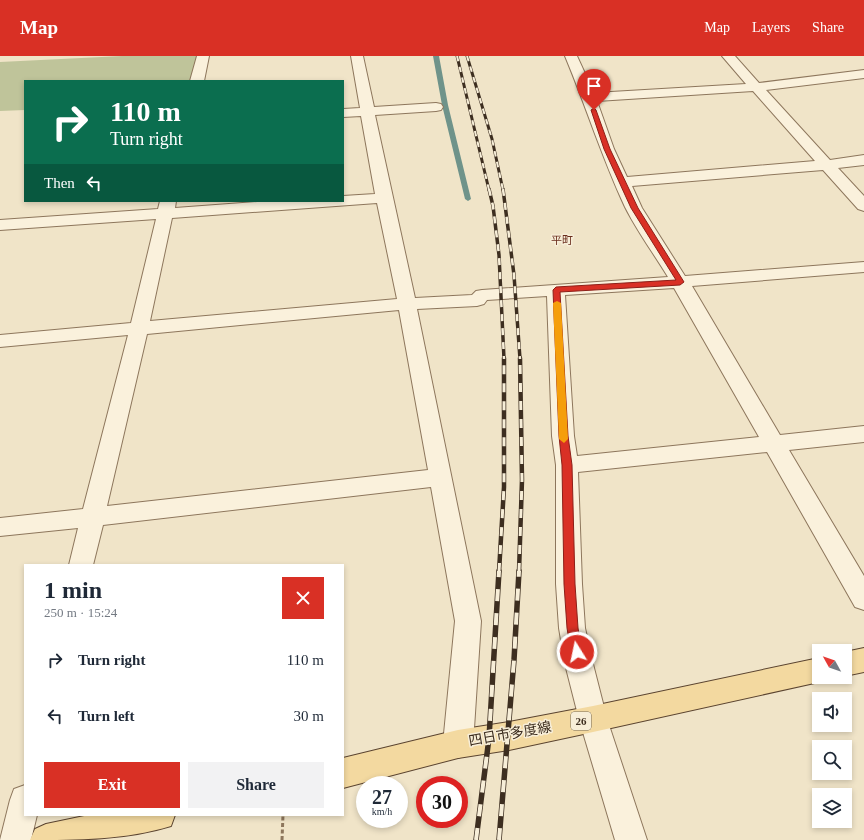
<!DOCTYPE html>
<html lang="en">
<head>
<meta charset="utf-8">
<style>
  :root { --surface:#fff; --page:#f2f2f3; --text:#1f2937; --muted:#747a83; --accent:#d93025 }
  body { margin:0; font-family:"Times New Roman","Noto Sans JP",serif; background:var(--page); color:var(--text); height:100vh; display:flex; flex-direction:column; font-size:15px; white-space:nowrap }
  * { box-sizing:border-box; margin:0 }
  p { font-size:13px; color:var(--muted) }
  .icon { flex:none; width:22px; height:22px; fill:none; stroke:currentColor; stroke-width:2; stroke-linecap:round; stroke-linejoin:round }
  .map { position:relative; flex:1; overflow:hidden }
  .side { position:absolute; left:24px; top:508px; width:320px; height:252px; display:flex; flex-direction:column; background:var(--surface); border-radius:0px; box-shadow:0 2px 6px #0003 }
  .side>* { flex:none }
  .banner { position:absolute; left:24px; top:24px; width:320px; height:122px; border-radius:0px; box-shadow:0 2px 6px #0003; background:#0b6e4f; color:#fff; overflow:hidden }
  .needle { width:26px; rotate:310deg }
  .tools { position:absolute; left:812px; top:588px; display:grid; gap:8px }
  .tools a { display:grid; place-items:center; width:40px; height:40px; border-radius:0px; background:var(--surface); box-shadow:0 2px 6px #0003; font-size:20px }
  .speed { position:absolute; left:356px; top:720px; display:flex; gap:8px; font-size:20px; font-weight:700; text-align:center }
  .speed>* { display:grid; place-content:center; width:52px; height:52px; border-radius:50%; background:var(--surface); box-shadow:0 2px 6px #0003; line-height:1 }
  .speed small { font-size:10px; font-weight:400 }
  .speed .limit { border:6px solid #d22; background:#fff; color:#111 }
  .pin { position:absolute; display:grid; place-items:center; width:34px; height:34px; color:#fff; margin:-41px -17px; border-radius:50% 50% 50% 0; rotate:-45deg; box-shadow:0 0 4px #0007 }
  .pin .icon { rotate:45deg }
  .me { position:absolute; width:44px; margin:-22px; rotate:350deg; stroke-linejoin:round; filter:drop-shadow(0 0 3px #0008) }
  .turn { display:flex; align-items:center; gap:14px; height:84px; padding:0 20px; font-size:18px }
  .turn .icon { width:52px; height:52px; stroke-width:2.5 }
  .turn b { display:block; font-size:28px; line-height:34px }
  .then { display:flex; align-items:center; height:38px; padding:0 20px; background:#0003; gap:8px; font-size:15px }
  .round { display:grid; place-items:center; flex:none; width:42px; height:42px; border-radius:0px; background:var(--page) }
  .head { display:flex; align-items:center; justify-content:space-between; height:68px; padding:0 20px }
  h1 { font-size:24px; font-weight:700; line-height:30px }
  .button { display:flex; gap:8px; margin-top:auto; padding:8px 20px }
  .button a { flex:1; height:46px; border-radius:0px; background:var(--accent); color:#fff; font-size:16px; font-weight:700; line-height:46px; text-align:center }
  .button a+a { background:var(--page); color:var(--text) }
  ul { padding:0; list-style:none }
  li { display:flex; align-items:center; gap:12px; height:56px; padding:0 20px }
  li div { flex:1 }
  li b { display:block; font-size:15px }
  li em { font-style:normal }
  header { display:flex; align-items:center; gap:24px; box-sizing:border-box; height:56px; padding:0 20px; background:var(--accent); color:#fff }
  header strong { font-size:19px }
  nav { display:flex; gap:22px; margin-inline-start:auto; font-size:14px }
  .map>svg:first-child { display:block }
  .cemetery { fill:#bfc49a }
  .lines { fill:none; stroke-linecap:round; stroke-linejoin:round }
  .stream { fill:#6f938a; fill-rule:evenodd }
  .street-casing { stroke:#8d765c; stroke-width:2 }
  .primary-casing { stroke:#5b4430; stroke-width:2 }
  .path { stroke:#8d765c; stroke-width:3; stroke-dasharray:4 2.5; stroke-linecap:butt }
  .street { fill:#faf1dc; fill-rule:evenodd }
  .primary { fill:#f3d9a0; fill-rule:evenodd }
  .rail-far3-casing { stroke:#3d2e20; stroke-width:3 }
  .rail-far2-casing { stroke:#3d2e20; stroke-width:3.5 }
  .rail-far1-casing { stroke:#3d2e20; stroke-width:4.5 }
  .rail-casing { stroke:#3d2e20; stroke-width:5.5 }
  .rail-far3 { stroke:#f7eed8; stroke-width:2; stroke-dasharray:5.5; stroke-linecap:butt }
  .rail-far2 { stroke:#f7eed8; stroke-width:2.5; stroke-dasharray:7; stroke-linecap:butt }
  .rail-far1 { stroke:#f7eed8; stroke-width:3; stroke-dasharray:9; stroke-linecap:butt }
  .rail { stroke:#f7eed8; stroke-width:4; stroke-dasharray:12; stroke-linecap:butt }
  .route { fill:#d93025; stroke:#8d1f18 }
  .slow { fill:#f59e0b }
  .labels { text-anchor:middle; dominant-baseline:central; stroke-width:3; stroke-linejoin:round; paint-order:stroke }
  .far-neighbourhood-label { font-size:11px; fill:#6b2e1e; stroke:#f7eed8 }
  .shield { fill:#f7eed8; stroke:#756857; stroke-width:1 }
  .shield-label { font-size:11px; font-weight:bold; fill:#3d2e20 }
  .near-street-label { font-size:14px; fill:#3d2e20; stroke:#f7eed8 }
</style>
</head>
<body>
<header>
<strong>Map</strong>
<nav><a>Map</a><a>Layers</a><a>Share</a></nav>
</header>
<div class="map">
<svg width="864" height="784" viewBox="0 0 864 784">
  <rect width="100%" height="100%" fill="#f0e4c8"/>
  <path class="cemetery" d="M122,0H201L195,25H25V54L0,55V6Z"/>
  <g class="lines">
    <path class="stream" d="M433,0H439L448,49L471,143L468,145L465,143L442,49Z"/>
    <defs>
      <path id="street" d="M197,0H209L204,25H190Z
        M351,0H363L374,51L436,47L441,48L443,51L441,54L436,55L375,59L415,242L472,239L476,235L482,234L668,221C654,198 637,175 625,151C602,102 586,50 565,0H577L594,37L746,28L722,0H735L759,27L864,14V22L766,34L830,104L864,99V109L838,112L864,140V155L858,153L823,114L632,130L642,152L685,220L864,206V216L692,230L780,379L864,370V386L789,394L864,520V554L855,551L767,396L578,416L582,528L585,572L593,608L607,663L647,784H615L579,663L565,608L559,572L556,528V409L552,380L547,240L487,244L484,248L477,250L417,253L481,565L473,688L468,698L458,702L448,698L443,688L455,565L431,431L103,469L93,509H69L78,472L0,480V462L83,453L128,279L0,291V279L131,267L156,163L0,174V164L158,153L160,145H176L175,152L271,145H343V140L375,138L361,60L343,61V53L360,52ZM753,35L815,105L627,121L614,93L597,45ZM377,147L397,243L150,265L172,162ZM674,232L759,381L577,400L574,380L565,239ZM399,254L428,414L107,450L147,278Z
        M25,729V759H37L31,784H0L10,744L14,733Z"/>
      <path id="primary" d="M864,592V616L845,620V596Z
        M819,602V621H829L819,626L593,676L509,694L458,702L343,732V702L458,674L509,666L593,650Z
        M89,759H175L171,770C126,784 78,784 30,784L35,773L46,768Z"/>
    </defs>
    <use href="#street" class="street-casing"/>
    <use href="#primary" class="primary-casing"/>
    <path class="path" d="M282,784L283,759"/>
    <use href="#street" class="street"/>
    <use href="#primary" class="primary"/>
    <defs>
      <path id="rail-far3" d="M457,0L489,134
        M467,0L492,83L503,134"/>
      <path id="rail-far2" d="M489,133L493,150L499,199L504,303
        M503,133L514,219L520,303"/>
      <path id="rail-far1" d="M499,516L504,431V302
        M519,516L522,424L520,302"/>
      <path id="rail" d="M476,784L489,682L499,515
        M499,784L514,604L519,515"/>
    </defs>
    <use href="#rail-far3" class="rail-far3-casing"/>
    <use href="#rail-far2" class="rail-far2-casing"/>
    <use href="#rail-far1" class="rail-far1-casing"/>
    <use href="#rail" class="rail-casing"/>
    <use href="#rail-far3" class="rail-far3"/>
    <use href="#rail-far2" class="rail-far2"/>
    <use href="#rail-far1" class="rail-far1"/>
    <use href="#rail" class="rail"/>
  </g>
  <path class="route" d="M594,52L596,54L610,93L638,152L684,226L680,229L560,236L568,380L572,409L575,528L578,572L582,596L581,600L577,601L573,600L571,596L567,572L564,528L562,409L559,380L553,234L556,231L676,224L631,152L604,93L591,54Z"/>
  <path class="slow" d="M557,245L561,247L568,383L564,387L559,383L553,247Z"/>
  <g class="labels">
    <g class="far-neighbourhood-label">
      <text x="562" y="184">平町</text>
    </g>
    <rect class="shield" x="571" y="656" width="20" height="18" rx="3"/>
    <g class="shield-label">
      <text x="581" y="665">26</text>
    </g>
    <g class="near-street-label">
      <text transform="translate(510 678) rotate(-10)">四日市多度線</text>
    </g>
  </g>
</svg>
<div class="tools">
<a><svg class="needle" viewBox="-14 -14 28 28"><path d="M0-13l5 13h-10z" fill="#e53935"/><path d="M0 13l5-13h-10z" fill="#747a83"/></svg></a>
<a><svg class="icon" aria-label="sound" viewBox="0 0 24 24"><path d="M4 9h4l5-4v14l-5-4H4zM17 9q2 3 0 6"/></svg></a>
<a><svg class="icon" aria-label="search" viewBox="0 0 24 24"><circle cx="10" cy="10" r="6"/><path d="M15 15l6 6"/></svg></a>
<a><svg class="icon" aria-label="layers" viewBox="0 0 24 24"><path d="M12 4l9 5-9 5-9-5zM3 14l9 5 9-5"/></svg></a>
</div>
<div class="speed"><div>27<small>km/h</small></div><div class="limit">30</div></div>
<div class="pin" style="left:594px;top:54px;background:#d93025"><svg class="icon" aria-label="arrive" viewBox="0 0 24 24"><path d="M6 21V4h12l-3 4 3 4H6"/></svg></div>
<svg class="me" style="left:577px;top:596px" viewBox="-20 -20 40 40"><circle r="17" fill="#d93025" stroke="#fff" stroke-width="3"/><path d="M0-11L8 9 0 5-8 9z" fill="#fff"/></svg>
<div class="banner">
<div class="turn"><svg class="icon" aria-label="right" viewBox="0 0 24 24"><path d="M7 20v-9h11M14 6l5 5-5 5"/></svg><div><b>110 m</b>Turn right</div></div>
<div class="then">Then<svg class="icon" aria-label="left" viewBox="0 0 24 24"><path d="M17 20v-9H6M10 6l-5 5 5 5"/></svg></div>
</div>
<section class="side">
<div class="head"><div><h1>1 min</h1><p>250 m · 15:24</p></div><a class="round" style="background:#d93025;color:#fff"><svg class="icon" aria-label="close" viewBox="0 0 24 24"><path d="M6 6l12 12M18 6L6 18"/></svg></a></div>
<ul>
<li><svg class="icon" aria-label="right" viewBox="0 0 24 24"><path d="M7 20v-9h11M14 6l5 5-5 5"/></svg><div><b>Turn right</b></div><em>110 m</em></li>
<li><svg class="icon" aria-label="left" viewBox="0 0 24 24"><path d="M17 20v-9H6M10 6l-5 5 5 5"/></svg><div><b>Turn left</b></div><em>30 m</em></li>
</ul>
<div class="button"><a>Exit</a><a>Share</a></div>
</section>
</div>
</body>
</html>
